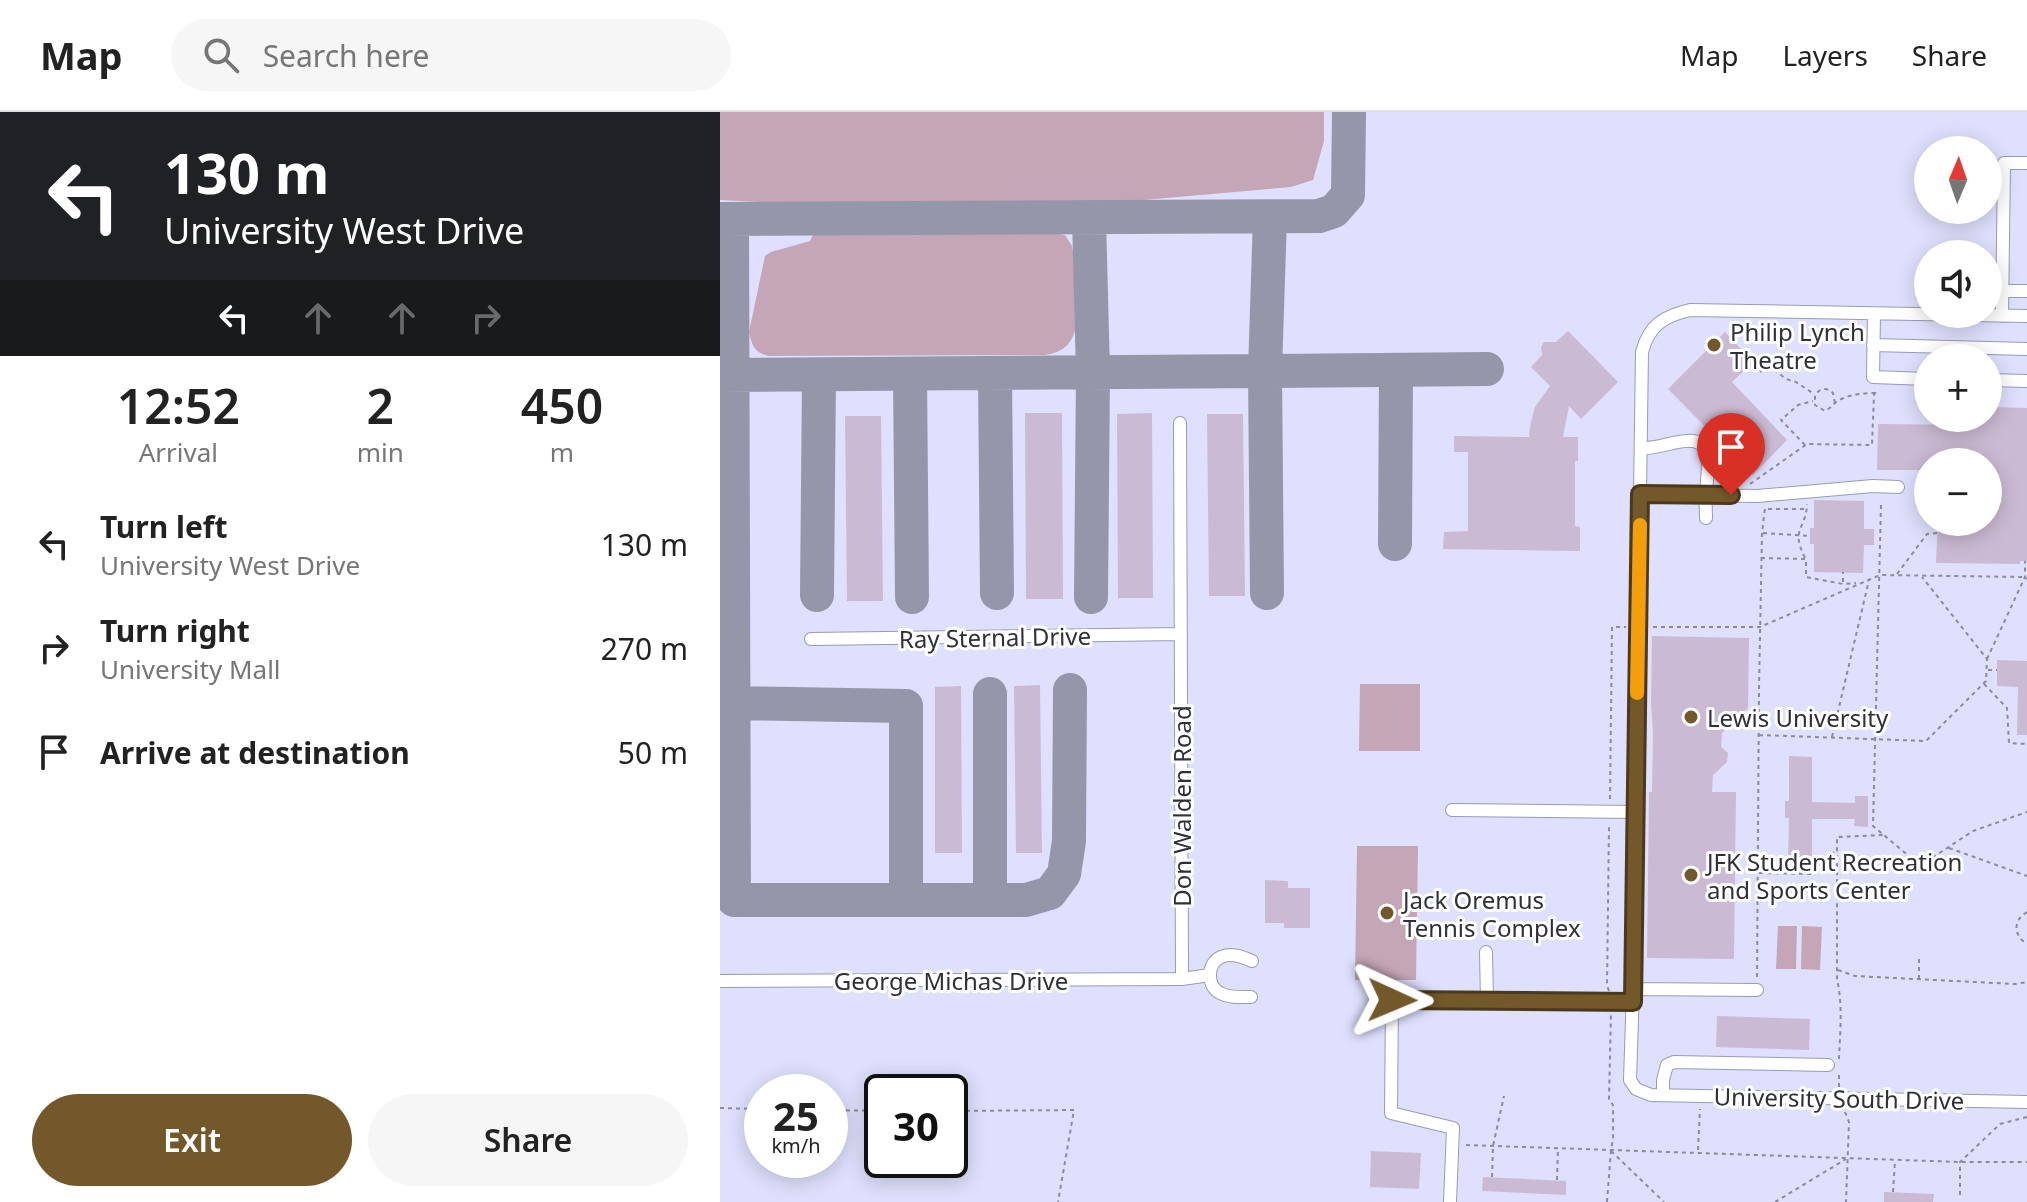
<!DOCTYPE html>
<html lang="en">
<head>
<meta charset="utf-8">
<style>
  :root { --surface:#fff; --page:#f6f6f6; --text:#222; --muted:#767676; --line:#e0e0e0; --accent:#73582a }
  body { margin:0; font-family:"Noto Sans",sans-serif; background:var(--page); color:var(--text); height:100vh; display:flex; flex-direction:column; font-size:30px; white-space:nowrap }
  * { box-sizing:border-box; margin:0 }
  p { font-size:26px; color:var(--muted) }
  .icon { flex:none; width:44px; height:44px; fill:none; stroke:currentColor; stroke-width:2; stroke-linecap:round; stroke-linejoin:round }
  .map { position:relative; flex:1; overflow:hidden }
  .panel { display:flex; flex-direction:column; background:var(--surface); width:720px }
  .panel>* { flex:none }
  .hud { background:#202124; color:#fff; overflow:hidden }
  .needle { width:52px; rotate:2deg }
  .controls { position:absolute; left:1194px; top:24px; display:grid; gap:16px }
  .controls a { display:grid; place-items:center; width:88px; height:88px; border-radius:50%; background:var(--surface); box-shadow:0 4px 20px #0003; font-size:40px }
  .speed { position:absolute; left:24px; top:962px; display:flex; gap:16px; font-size:40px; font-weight:700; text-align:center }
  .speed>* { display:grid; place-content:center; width:104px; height:104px; border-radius:50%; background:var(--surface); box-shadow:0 4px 20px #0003; line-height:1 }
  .speed small { font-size:20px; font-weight:400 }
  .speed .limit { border:4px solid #111; border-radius:12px; background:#fff; color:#111 }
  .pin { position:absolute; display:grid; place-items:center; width:68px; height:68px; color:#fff; margin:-82px -34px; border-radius:50% 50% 50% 0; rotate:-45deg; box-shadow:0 0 8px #0007 }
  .pin .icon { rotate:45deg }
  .me { position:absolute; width:88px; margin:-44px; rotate:91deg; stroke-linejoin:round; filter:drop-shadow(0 0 6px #0008) }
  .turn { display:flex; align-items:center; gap:28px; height:168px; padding:0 32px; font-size:36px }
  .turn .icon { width:104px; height:104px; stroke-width:2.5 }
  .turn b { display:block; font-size:56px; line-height:68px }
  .lanes { display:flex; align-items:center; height:76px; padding:0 32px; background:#0003; justify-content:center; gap:40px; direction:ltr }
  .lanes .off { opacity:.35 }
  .eta { display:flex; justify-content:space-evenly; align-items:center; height:136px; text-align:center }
  .eta b { font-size:48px; font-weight:600; line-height:56px }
  .cta { display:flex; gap:16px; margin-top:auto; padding:16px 32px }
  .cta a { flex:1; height:92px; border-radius:48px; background:var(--accent); color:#fff; font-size:32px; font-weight:600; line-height:92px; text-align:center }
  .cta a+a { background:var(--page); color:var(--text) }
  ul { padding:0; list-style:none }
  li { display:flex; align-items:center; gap:24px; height:104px; padding:0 32px }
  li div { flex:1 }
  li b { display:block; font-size:30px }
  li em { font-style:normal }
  header { display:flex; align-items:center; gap:48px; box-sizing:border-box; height:112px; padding:0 40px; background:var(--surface); border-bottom:2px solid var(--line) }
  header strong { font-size:38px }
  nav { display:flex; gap:44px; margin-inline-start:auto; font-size:28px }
  .search { width:560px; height:72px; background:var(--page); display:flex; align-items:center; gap:20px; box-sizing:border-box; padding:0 28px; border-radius:44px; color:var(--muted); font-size:30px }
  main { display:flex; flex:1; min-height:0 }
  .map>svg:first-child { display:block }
  .green { fill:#c4a6b6 }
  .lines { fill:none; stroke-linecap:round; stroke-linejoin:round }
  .taxiway { stroke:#9496aa; stroke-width:34 }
  .building { fill:#cbbad3 }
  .minor-casing { stroke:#999ab4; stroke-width:14 }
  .path { stroke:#8a8b9f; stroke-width:2; stroke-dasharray:4 4; stroke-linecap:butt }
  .minor { stroke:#fff; stroke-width:12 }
  .route-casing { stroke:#4b391b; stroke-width:20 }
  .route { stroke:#73582a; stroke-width:14 }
  .slow { stroke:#f59e0b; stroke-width:14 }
  .poi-dot { fill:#73582a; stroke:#fff; stroke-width:3 }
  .labels { text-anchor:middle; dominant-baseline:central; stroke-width:6; stroke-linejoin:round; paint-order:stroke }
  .poi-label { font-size:24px; fill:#2f303a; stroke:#fff; text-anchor:start }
  .street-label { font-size:24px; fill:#2f303a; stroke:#fff }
</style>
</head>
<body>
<header>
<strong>Map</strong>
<div class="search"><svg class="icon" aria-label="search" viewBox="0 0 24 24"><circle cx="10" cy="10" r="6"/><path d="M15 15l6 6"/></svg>Search here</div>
<nav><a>Map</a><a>Layers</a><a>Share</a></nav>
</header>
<main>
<section class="panel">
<div class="hud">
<div class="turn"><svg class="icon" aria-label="left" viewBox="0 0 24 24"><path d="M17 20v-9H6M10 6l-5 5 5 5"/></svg><div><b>130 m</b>University West Drive</div></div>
<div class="lanes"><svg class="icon" aria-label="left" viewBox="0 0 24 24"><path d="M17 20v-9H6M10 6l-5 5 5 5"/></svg><svg class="icon off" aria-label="ahead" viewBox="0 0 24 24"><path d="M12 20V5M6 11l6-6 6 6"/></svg><svg class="icon off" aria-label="ahead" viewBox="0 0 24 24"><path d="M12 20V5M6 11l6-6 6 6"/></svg><svg class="icon off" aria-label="right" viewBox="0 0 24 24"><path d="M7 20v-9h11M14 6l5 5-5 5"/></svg></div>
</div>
<div class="eta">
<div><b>12:52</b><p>Arrival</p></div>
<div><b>2</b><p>min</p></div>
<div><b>450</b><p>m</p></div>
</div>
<ul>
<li><svg class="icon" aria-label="left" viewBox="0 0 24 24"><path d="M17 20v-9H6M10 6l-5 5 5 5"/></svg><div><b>Turn left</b><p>University West Drive</p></div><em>130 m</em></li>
<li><svg class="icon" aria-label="right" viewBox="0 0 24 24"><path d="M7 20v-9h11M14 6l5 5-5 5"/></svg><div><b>Turn right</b><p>University Mall</p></div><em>270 m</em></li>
<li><svg class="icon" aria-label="arrive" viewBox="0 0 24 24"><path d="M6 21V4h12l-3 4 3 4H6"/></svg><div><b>Arrive at destination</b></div><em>50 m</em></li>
</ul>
<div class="cta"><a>Exit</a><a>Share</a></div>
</section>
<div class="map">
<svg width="1307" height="1090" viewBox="0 0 1307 1090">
  <rect width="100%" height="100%" fill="#dfe0fd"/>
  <path class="green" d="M0,0H604V29L593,68L571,75L412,89L94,93L0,88Z
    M95,119H327L345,123L352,134L354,145L355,218C351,234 340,241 325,243L49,244C34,241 32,233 29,220L45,144L51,140L90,129Z
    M640,572H700V639H639Z
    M637,734H698L696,868H635Z
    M1058,814H1077L1076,857H1056Z
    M1082,814L1102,815L1100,858L1081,857Z"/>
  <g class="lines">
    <path class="taxiway" d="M550,105L545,259L767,257
      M369,106L373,261L371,485
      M0,107L599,104L614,99L628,83L629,0
      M12,107L14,788H306L330,781L344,762L349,729L350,578
      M190,262L192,485
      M275,262L277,481
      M0,263L545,259L547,481
      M675,432L676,258
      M97,483L99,263
      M14,591L186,594V787
      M270,787V582"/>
  </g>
  <path class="building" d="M848,219L898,270L861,307L849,294L843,325H858V349H855V414L860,415V439L723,437L724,420L748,419V340H734V324L809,325L810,314L815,295L830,274L811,255L822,243L821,235L824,230H836Z
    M1005,220L1033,250L1012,270L1067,328L1033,363L948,277Z
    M1268,295L1307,296V449H1300V452L1216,451L1218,410H1268V350H1208V358H1157L1158,312L1253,313V306H1268Z
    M305,301H342L343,487H306Z
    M432,301L433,486H398L397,302Z
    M487,302H523L525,484H489Z
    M125,304H161L163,489H127Z
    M1094,388L1144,389V417H1154V433H1144L1143,461L1094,460V432H1090V416H1094Z
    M932,524L1029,526L1028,596L1002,621L1001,635L1008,641L1007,650L993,663L992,680H1016L1014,847L927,846L929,680H932L933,621L931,592Z
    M1277,548L1307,549V623H1297L1298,575L1277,574Z
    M320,573L322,741H296L294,574Z
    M241,574L242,741H215V575Z
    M1069,644L1092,645V690L1135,691V684H1148V715L1134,714L1135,707H1092V752H1090V757H1080V752L1068,751L1069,706H1065V689H1069Z
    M545,768L568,769V776H590V816H564V811H545Z
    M997,904L1090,907L1089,938L996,935Z
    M651,1039L701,1041L699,1077L650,1075Z
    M763,1065L846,1069V1083L762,1079Z
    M1164,1080L1214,1082L1213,1090H1164Z"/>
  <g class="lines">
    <defs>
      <path id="minor" d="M1283,179H1307
        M1154,202L1153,265L1208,267
        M1282,204L1284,51H1307
        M1307,204L970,198C944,204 929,213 922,240L913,877L910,968L916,977L931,983L1307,990
        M1153,233L1307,237
        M1268,268L1307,269
        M460,311L462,867
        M921,336C937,337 950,330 966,329C996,326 987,362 986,380C985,388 986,397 986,406
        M920,382L1037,384L1153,374L1178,375
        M91,527L459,522
        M732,698L915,700
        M766,840L767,889
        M0,869L462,867L490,863
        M913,877L1037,878
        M531,885C521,885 509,886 500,881C486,874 487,851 501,845C511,840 523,845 532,849
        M943,983V968L947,953L954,950L1108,953
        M730,1090L733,1016L671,1001L672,888L913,890"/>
    </defs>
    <use href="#minor" class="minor-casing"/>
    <path class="path" d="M1040,260L1045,256H1052L1066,267L1076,270L1094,282
      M1115,291L1113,281C1107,275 1100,276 1095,283V293L1105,299C1109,297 1112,294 1115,291C1125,283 1142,281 1155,281
      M1085,333L1061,308L1078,293L1093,289
      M1030,372L1087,332L1152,333L1154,283L1156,279
      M1161,393L1153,714L1190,745L1192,759L1253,719L1307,700
      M1048,397H1086
      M1043,421L1090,424
      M1041,446L1086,447V465L1123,472L1136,471
      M1085,446C1070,416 1086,418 1087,392
      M1177,462L1207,422L1218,421
      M1123,470V460
      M933,515H1040L1160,463L1305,465L1307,467
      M1267,547L1305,465V449
      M1268,558H1277
      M1264,572L1287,596L1289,631L1307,632
      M1039,623L1206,629L1266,569L1267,547L1202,465
      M1112,625L1149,468
      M890,687L892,515H906
      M1229,736L1307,764
      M1039,761L1091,762L1115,739
      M1307,800C1293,808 1293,823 1307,832
      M1118,858L1135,864L1295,872L1307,870
      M1037,865L1039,576L1042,421L1045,396
      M1199,867V846
      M889,879L887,873L889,714
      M1119,947C1120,921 1123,893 1117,867V725L1164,723
      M1119,975V962
      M0,996L42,997
      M110,998L162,999
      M230,999L354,998L338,1090
      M1125,1000L1129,1010L1126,1090
      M746,1033L1240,1050H1307
      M978,1038L980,997
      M891,1039L944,1090
      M772,1065L773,1034L784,984
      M837,1068L838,1037
      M1173,1080L1175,1049
      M1240,1083V1050L1280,1012L1307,1005
      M887,1090L891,1038L893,1027V993L889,987L891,901
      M1055,1090L1126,1047"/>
    <use href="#minor" class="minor"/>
  </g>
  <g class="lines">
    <defs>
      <path id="route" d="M672,888L913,890L920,382L1011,383"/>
    </defs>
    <use href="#route" class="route-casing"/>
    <use href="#route" class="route"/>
    <path class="slow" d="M917,581L920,413"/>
  </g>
  <g class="poi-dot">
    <circle cx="994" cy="233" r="8"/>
    <circle cx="971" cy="605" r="8"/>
    <circle cx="971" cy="763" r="8"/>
    <circle cx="667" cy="801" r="8"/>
  </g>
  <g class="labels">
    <g class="poi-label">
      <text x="1010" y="219">Philip Lynch<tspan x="1010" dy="28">Theatre</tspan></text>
      <text x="987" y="605">Lewis University</text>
      <text x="987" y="749">JFK Student Recreation<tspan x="987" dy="28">and Sports Center</tspan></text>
      <text x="683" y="787">Jack Oremus<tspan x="683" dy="28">Tennis Complex</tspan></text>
    </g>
    <g class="street-label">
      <text transform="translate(275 525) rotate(-1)">Ray Sternal Drive</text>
      <text transform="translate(461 694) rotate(-90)">Don Walden Road</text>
      <text x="231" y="868">George Michas Drive</text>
      <text transform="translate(1119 986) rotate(1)">University South Drive</text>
    </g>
  </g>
</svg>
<div class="controls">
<a><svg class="needle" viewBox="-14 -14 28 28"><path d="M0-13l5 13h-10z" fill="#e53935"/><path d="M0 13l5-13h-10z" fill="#767676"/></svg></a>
<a><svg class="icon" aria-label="sound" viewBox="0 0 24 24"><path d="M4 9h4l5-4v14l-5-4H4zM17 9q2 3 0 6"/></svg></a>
<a>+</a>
<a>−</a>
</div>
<div class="speed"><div>25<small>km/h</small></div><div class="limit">30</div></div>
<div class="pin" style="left:1011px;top:383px;background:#d93025"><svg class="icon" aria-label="arrive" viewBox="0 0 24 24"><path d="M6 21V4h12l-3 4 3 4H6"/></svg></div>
<svg class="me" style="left:672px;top:888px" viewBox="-20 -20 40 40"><path d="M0-17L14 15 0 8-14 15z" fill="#73582a" stroke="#fff" stroke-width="4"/></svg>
</div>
</main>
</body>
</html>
